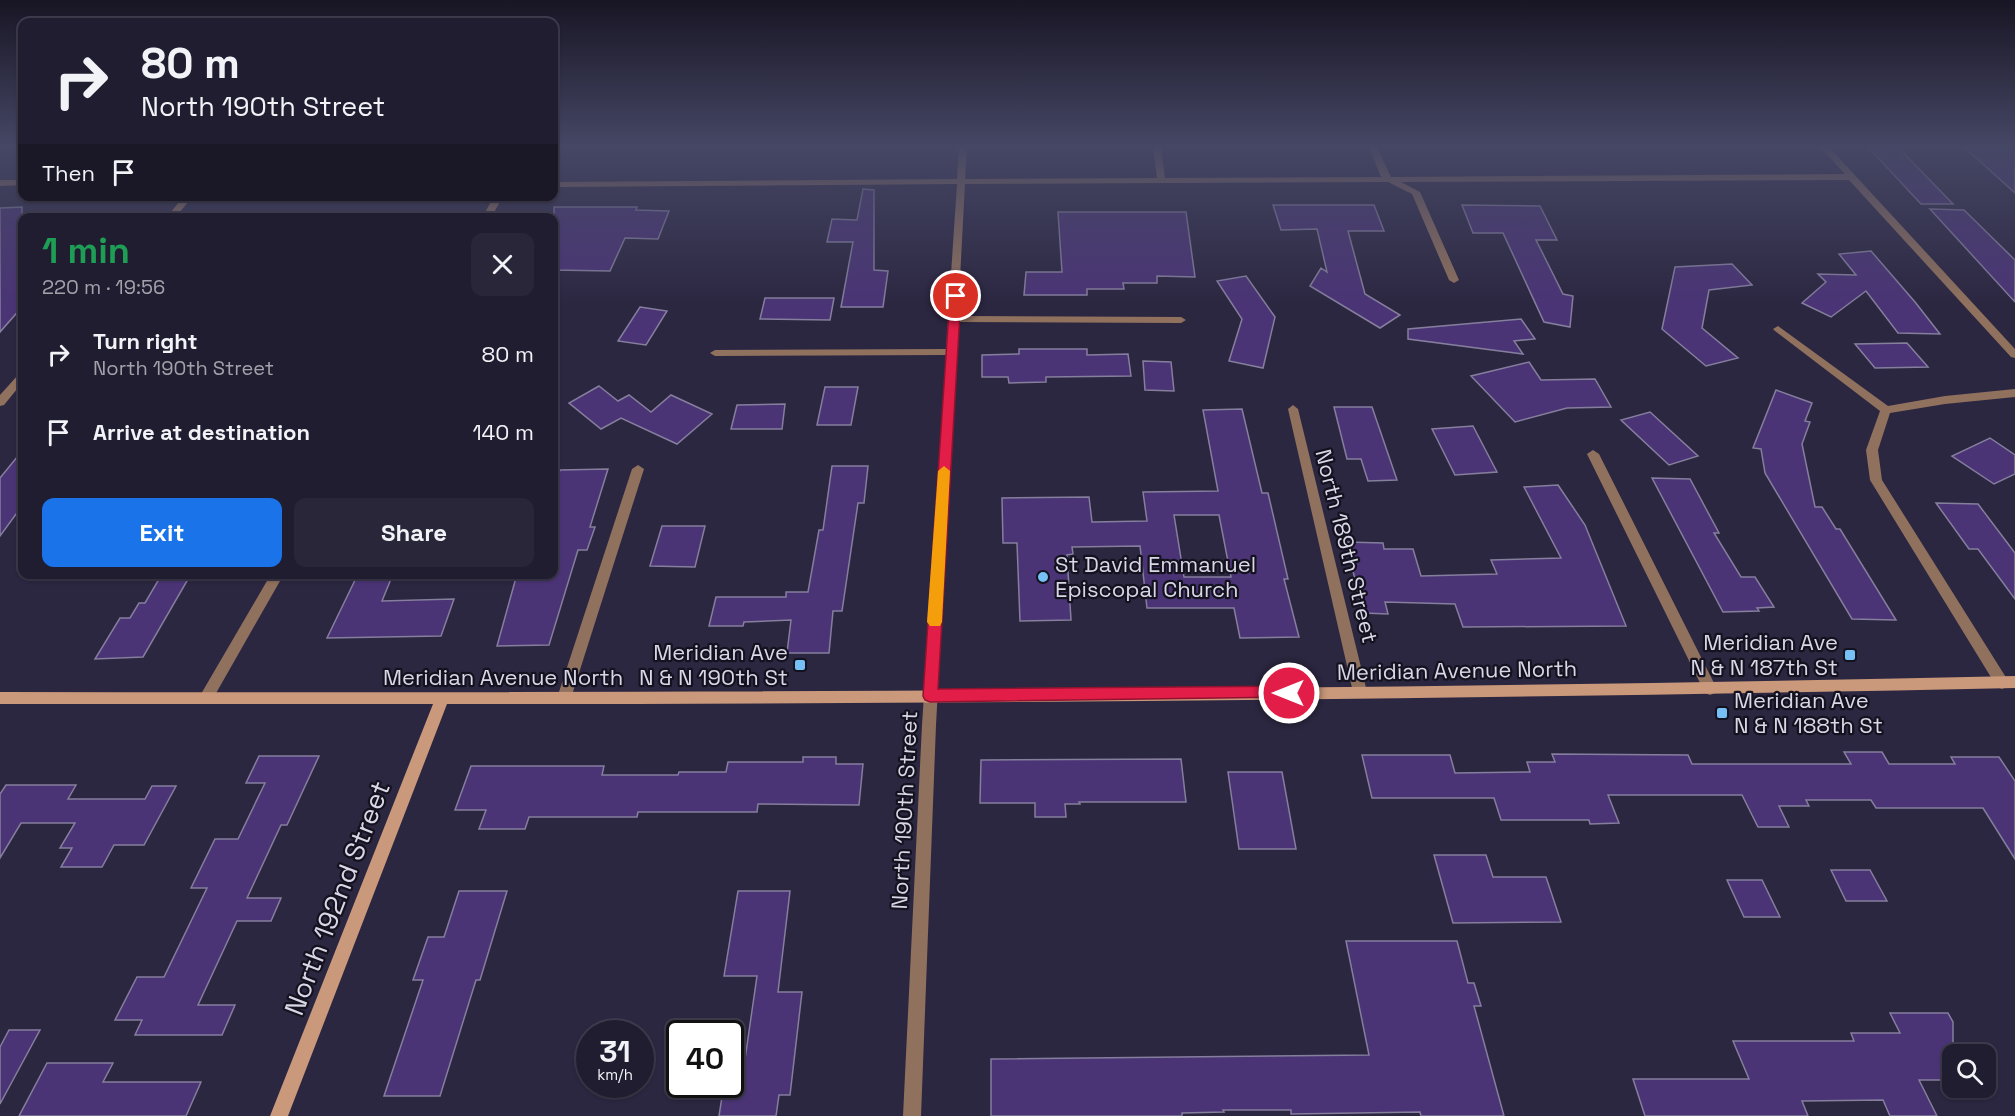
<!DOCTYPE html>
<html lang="en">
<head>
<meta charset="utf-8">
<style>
  :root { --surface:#211d31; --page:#292639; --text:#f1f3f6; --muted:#a2a2ab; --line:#3e3b4d; --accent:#1a73e8 }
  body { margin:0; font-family:"Space Grotesk",sans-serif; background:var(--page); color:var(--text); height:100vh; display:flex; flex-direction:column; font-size:22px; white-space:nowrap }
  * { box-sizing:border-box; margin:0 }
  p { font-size:20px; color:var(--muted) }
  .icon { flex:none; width:33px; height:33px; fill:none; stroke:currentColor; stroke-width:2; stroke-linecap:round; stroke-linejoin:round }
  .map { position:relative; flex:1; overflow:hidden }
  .details { position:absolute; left:18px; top:213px; width:540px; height:366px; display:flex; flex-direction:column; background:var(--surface); border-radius:12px; box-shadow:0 2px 4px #0004,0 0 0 2px var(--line) }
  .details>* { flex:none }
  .hud { position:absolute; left:18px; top:18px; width:540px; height:183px; border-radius:12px; box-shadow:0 2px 4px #0004,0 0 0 2px var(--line); background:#211d31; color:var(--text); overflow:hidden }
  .fabs { position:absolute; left:1942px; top:1044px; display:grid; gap:12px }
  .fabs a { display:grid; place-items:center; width:54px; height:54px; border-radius:12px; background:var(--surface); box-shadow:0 2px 4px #0004,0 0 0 2px var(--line); font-size:30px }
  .speed { position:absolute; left:576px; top:1020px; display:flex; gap:12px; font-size:30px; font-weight:700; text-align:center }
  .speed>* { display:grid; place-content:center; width:78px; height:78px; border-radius:50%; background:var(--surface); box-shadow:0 2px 4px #0004,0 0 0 2px var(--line); line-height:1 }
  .speed small { font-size:15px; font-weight:400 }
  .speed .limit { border:3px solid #111; border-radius:9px; background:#fff; color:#111 }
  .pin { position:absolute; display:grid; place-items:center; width:51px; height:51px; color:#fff; margin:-26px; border:3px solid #fff; border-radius:50%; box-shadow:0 2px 6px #0007 }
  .me { position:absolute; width:66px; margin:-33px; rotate:270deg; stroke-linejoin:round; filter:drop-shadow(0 0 4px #0008) }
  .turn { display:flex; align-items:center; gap:21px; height:126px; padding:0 24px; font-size:27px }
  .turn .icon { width:78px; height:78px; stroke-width:2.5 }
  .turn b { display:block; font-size:42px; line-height:51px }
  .then { display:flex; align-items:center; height:57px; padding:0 24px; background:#0003; gap:12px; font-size:22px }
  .round { display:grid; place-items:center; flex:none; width:63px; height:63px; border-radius:12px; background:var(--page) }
  .overview { display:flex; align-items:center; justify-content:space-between; height:102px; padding:0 24px }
  h1 { font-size:36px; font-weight:700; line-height:45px; color:#1e9e55 }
  .primary-button { display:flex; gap:12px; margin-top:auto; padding:12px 24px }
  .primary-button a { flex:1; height:69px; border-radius:12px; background:var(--accent); color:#fff; font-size:24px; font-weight:700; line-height:69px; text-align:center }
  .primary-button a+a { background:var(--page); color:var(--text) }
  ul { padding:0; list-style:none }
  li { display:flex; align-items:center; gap:18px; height:78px; padding:0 24px }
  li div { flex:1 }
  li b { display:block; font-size:22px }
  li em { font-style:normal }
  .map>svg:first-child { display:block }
  .building { fill:#4a3475; stroke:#857e9d; stroke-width:1.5; fill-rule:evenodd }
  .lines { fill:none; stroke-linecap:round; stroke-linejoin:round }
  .lane { fill:#90715e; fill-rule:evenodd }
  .street { fill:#90715e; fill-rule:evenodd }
  .secondary { fill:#ca987a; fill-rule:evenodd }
  .route { fill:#e11d48; stroke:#92132f; stroke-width:1.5 }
  .slow { fill:#f59e0b }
  .poi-dot { fill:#76c0f7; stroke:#14121e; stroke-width:2 }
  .labels { text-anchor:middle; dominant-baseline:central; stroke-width:4.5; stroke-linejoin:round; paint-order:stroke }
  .street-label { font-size:22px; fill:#d9d6e7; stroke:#14121e }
  .poi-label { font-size:22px; fill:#d9d6e7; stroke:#14121e; text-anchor:start }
  .near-street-label { font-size:27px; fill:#d9d6e7; stroke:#14121e }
</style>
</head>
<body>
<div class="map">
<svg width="2015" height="1116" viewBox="0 0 2015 1116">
  <rect width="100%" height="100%" fill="#2c2741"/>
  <path class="building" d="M1868,147H1898L1953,204H1921Z
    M1964,147H2015V193Z
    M863,189L874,190V270L888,271L883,307H841L853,242H827L832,219L857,220Z
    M1273,205H1374L1384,231H1348L1365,294L1400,315L1380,328L1310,286L1321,268L1327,272L1317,229L1281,230Z
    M1462,205L1540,206L1557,240H1536L1563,294L1573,296L1570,327L1544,322L1503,233H1473Z
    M22,207V307L0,332V208Z
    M554,207H637L636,210L669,211L658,239L625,238L610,271L554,270Z
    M1930,209L1964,210L2015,260V302Z
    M1058,212H1186L1195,277L1157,276V283H1123L1124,289H1087V295H1024L1026,272H1062Z
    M1871,251L1915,302L1940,334L1898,333L1866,291L1831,317L1802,303L1826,282L1818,274L1856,275L1839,254Z
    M1732,264L1752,285L1709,290L1702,328L1738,358L1706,366L1662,329L1675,267Z
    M1246,276L1275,317L1263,368L1229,361L1242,319L1217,281Z
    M765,298H834L830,320L760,319Z
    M640,307L667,311L646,345L618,341Z
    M1521,319L1535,339L1514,341L1523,354L1408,339V329Z
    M1907,343L1928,367L1875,368L1855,344Z
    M1019,349H1087V355L1128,354L1131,376L1046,377V382L1009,383L1008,377H982V355L1019,354Z
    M1143,361L1171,362L1174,391L1145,390Z
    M1529,362L1541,380L1595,379L1611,407L1567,408L1515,422L1471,376Z
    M599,386L618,401L629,395L651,412L671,395L712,414L677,444L621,418L601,429L569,403Z
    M825,387H858L851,425H817Z
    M1776,390L1812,403L1805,421L1810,422L1802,444L1815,507H1822L1836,529H1840L1896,620L1852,619L1765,473L1761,449L1753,448Z
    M785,404L782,429H731L737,405Z
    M1334,407H1372L1397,480L1368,481L1361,459H1347Z
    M1242,409L1262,493H1268L1288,579H1284L1299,637L1240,638L1234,608H1147L1140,546L1072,547L1073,554L1067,555L1071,620L1020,621L1017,543H1003L1002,498L1089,497L1092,522L1147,521L1143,492L1218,491L1203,410ZM1174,515H1219L1231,577H1184Z
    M1650,412L1698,456L1669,465L1621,420Z
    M1473,426L1497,472L1455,475L1432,429Z
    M1990,438L2015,455V474L1994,484L1952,456Z
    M22,451V506L0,536V478Z
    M832,466H868L864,503H858L842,611H833L829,653H787L791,620L744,622L743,626H709L716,597H786V592H808L819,530H823Z
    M608,469L590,527H595L587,550H578L549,645L497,646L517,574H554V489L560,470Z
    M1652,478L1690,479L1719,533H1714L1741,577H1755L1774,607L1757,608L1759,611L1723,612Z
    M1558,485L1585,525L1626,626L1463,627L1455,604L1385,602L1388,614L1363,613L1346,542L1383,543L1384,549H1413L1421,576L1497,574L1491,560L1561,558L1524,487Z
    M1936,503L1978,504L2015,553V599L1978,549H1969Z
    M662,526H705L695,567L650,566Z
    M162,574H191L143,657L95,659L120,618H130L139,603H145Z
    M358,574H393L382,601L454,599L441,636L327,638Z
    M1844,752H1882L1889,764H1955L1951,757H1999L2015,781V859L1983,808H1876L1871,800H1806L1809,806H1779L1789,827H1758L1742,795H1608L1619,823L1590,824L1589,820H1501L1494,798H1372L1362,755H1450L1455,773L1530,772L1527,762H1555L1552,754L1688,755L1692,764H1851Z
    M259,756H319L287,825H281L247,898H281L271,921H237L198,1005H235L222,1035H135L142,1020H115L137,977H164L207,888H191L215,839H238L265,783H246Z
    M803,757H836V764H863L859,805L758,804L757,812H638L637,817H529L525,829H479L486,810H455L471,766H604L602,775H678L679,772H726L728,762H803Z
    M1181,759L1186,802H1079L1080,804H1065L1066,817H1035V803H980L981,760Z
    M1228,772H1282L1296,849H1239Z
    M6,785H76L68,799H145L152,786H176L144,845H114L102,867H61L72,848H60L75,823H21L0,858V794Z
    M1434,855H1486L1493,877H1546L1561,922L1453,923Z
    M1831,870H1870L1887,901H1846Z
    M1727,880H1762L1780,917H1744Z
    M459,891H507L480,980H476L440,1096H384L423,980H413L428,937H444Z
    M738,891H790L778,992H802L790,1095H779L776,1116H719L724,1084H730V1066H744L757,976H724Z
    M1346,941H1457L1468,983H1474L1481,1006H1474L1504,1116H1421L1420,1112L1291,1114V1110H1223L1224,1112L1182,1113V1116H991V1059L1369,1055Z
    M1890,1013H1948L1953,1022V1080H1919L1937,1116H1890L1883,1100L1802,1101L1808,1116H1645L1633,1079H1749L1733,1041H1854L1851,1033H1900Z
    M9,1030H40L0,1104V1047Z
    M47,1063H113L103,1082H201L186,1116H19Z"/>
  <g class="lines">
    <path class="lane" d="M638,465L644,469L571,698L569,702L564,704L559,702L557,698L632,469Z"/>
    <path class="street" d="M959,147H967L965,179L1157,178L1153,147H1161L1165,178L1381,177L1369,147H1377L1391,177L1845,174L1820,147H1829L2015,349V358L2011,357L1849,180L1401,182L1420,192L1459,280L1454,283L1449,280L1412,194L1388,182L965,184L958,316L1181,317L1186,320L1181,323L958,322L936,725L921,1116H903L922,725L946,355L715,356L710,353L715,350L946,349L957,184L554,187V182L957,179Z
      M0,180H22V185L0,186Z
      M184,196H193L175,218H166Z
      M494,196H503L491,218H482Z
      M1778,326L1888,406L1945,396L2015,389V397L1945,404L1890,413L1878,450L1882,480L2007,679L2009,683L2007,687L2002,689L1997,687L1870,480L1866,450L1880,411L1775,331L1773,329Z
      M22,374V383L4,405L0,406V395L18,375Z
      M1293,405L1298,409L1367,692L1365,696L1360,698L1355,696L1353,692L1288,409Z
      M1593,450L1599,454L1715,685L1717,689L1715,693L1710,695L1705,693L1587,454Z
      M271,574H284L211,702L206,704L201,702L199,698L201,694Z"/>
    <path class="secondary" d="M2015,676V688C1492,699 970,704 447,704L288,1116H270L433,704H0V692C672,693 1343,691 2015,676Z"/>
  </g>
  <linearGradient id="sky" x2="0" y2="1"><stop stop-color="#181524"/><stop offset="0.48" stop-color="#454765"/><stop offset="1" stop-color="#454765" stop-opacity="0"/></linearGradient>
  <rect width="2015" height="304" fill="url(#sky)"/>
  <path class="route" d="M956,293L961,296L938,689L1289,686L1294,688L1296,693L1294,697L930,702L925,700L923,696L950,296Z"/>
  <path class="slow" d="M944,466L950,471L942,622L940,626H930L927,622L938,471Z"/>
  <g class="poi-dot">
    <circle cx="1043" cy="577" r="6"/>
    <rect x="1844" y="649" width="12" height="12" rx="3"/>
    <rect x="794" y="659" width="12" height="12" rx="3"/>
    <rect x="1716" y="707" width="12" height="12" rx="3"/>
  </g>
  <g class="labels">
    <g class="street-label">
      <text transform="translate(1347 546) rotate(76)">North 189th Street</text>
      <text transform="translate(1457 670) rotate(-1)">Meridian Avenue North</text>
      <text x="503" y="677">Meridian Avenue North</text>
      <text transform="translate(904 810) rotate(-87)">North 190th Street</text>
    </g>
    <g class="poi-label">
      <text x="1055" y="564">St David Emmanuel<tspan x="1055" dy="25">Episcopal Church</tspan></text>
      <text x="1838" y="642" text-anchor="end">Meridian Ave<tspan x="1838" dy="25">N &amp; N 187th St</tspan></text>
      <text x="788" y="652" text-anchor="end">Meridian Ave<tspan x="788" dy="25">N &amp; N 190th St</tspan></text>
      <text x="1734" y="700">Meridian Ave<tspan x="1734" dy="25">N &amp; N 188th St</tspan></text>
    </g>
    <g class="near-street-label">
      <text transform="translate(337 898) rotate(-69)">North 192nd Street</text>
    </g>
  </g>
</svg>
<div class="fabs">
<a><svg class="icon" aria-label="search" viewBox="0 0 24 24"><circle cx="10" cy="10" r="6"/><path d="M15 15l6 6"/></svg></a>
</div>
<div class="speed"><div>31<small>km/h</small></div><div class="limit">40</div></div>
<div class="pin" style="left:956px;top:296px;background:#d93025"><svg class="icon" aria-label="arrive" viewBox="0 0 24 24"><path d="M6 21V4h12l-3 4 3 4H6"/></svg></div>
<svg class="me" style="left:1289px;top:693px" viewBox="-20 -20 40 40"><circle r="17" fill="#e11d48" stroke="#fff" stroke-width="3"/><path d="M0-11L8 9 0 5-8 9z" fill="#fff"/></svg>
<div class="hud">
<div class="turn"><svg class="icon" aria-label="right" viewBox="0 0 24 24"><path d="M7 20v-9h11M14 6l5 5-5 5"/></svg><div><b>80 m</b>North 190th Street</div></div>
<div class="then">Then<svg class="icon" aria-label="arrive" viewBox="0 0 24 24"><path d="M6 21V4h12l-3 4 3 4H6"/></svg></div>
</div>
<section class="details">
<div class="overview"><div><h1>1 min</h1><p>220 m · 19:56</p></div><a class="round"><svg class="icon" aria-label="close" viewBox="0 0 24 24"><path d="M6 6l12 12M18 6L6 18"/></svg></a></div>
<ul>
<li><svg class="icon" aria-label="right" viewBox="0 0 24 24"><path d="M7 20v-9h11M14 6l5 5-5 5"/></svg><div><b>Turn right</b><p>North 190th Street</p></div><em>80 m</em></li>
<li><svg class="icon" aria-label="arrive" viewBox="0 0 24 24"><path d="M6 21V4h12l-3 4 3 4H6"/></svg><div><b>Arrive at destination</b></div><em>140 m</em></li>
</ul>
<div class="primary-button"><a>Exit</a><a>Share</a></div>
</section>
</div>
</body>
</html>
